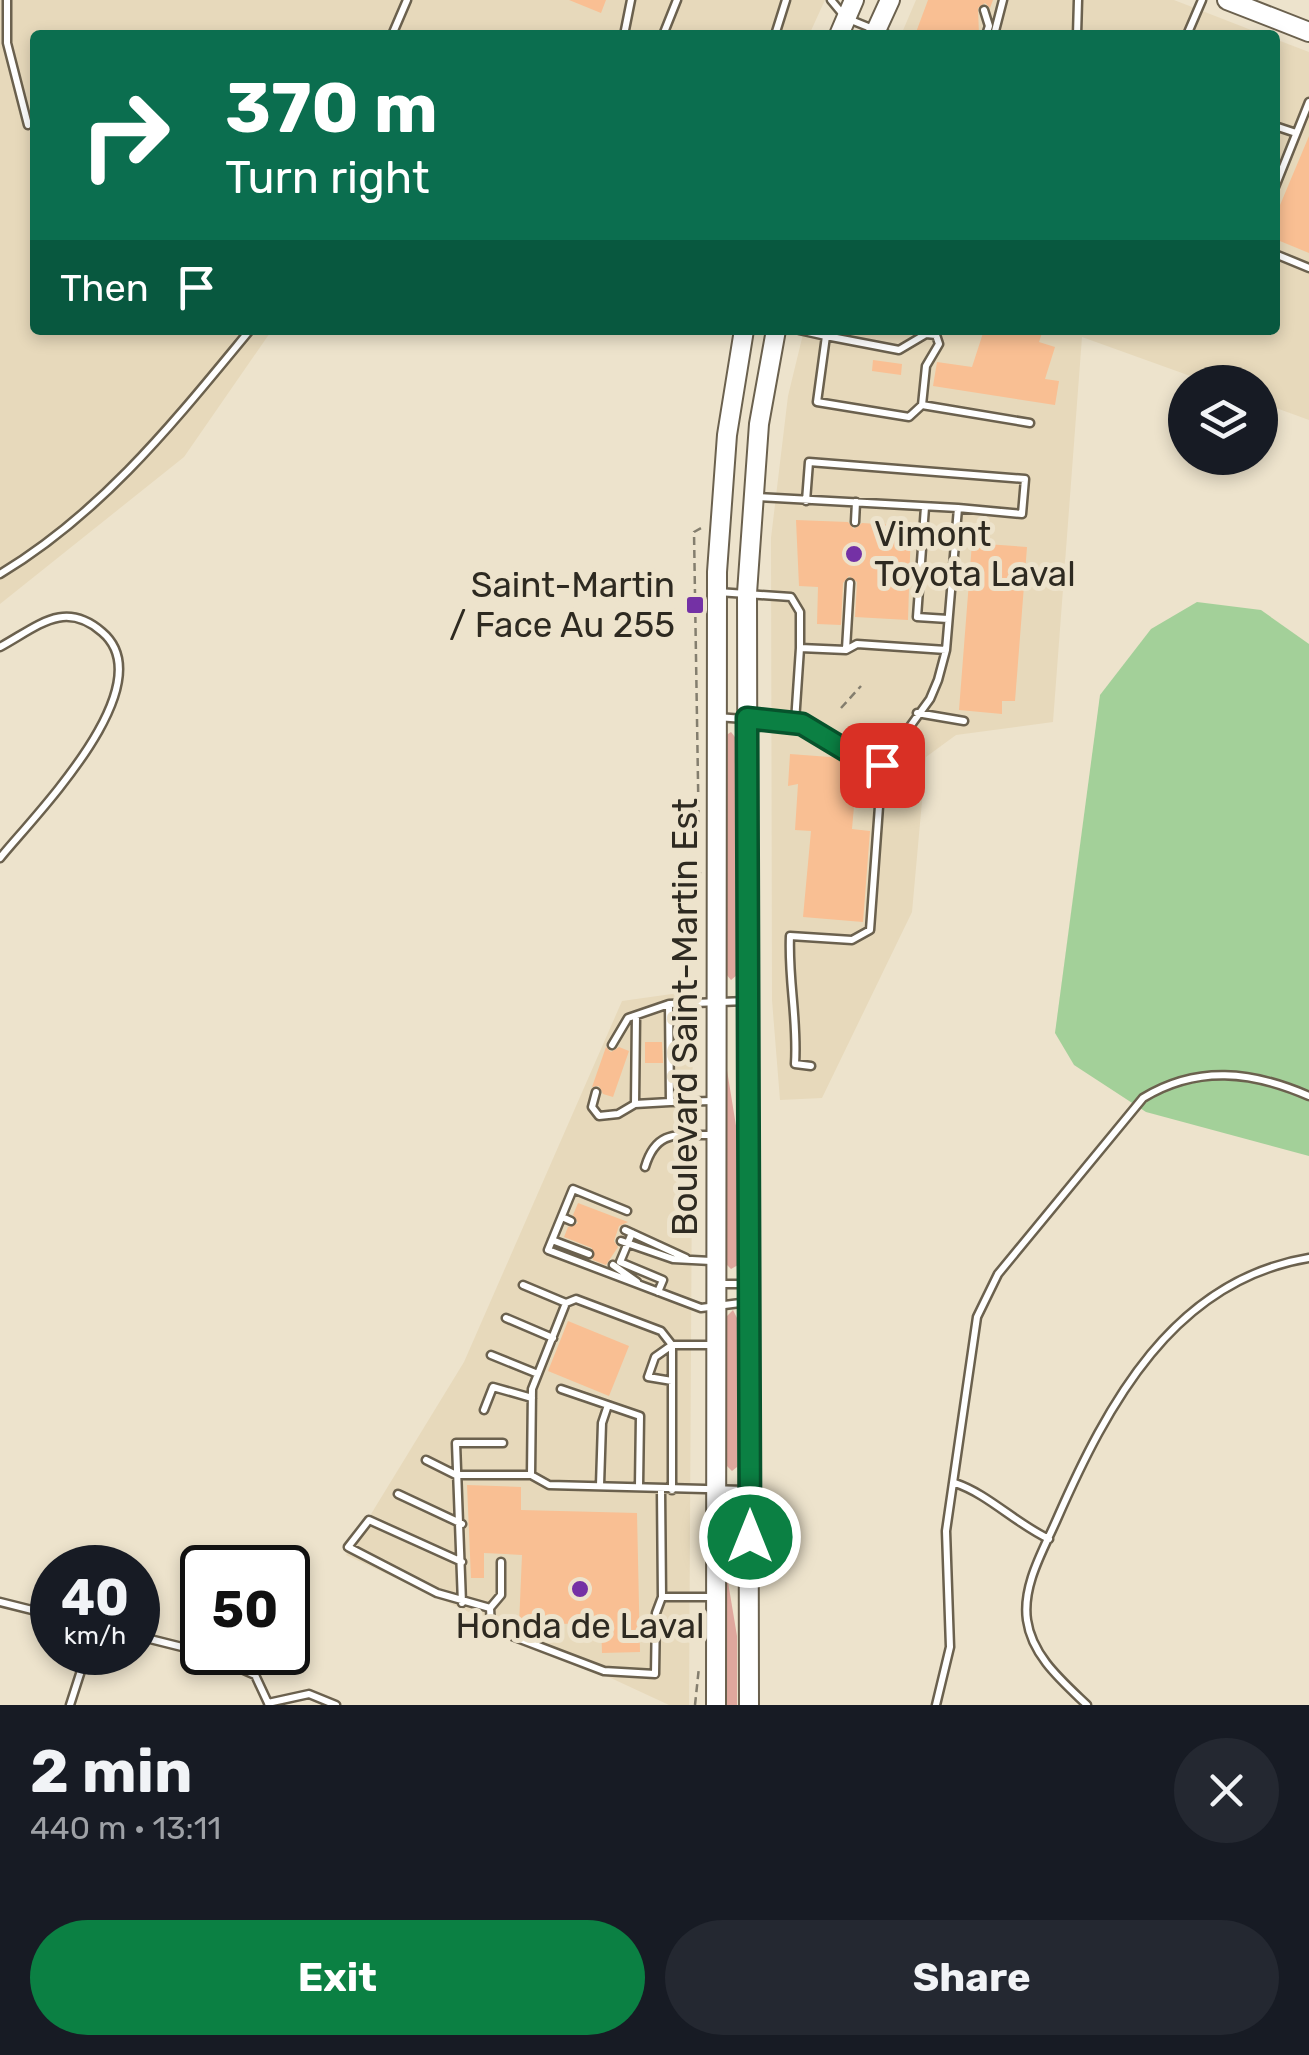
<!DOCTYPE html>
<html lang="en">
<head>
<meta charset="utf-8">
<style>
  :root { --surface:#171b24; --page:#242831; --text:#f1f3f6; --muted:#9ea1a6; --accent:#0b8043 }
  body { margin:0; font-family:Rubik,sans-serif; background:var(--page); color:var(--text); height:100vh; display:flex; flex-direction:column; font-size:38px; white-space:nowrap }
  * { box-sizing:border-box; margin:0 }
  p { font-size:32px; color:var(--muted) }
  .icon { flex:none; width:55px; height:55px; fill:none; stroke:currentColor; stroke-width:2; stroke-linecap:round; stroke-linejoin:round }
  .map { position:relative; height:1705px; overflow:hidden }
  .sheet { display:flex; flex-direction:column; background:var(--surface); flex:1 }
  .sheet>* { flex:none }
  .hud { position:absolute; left:30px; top:30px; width:1250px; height:305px; border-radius:10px; box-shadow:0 5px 15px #0003; background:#0b6e4f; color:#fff; overflow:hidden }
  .tools { position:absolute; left:1168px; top:365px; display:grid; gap:20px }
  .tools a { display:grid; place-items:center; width:110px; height:110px; border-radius:50%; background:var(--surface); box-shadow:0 5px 15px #0003; font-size:50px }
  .speed { position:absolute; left:30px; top:1545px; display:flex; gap:20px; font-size:50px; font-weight:700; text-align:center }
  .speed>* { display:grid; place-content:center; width:130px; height:130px; border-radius:50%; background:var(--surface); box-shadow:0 5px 15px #0003; line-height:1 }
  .speed small { font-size:25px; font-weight:400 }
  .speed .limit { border:5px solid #111; border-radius:15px; background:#fff; color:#111 }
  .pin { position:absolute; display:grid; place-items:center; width:85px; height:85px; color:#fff; margin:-42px; border-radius:20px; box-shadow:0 5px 15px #0006 }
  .me { position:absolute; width:110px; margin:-55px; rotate:0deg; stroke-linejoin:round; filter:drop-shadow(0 0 8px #0008) }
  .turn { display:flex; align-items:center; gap:35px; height:210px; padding:0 30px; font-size:45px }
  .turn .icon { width:130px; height:130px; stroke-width:2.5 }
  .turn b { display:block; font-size:70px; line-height:85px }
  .then { display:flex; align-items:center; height:95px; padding:0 30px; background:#0003; gap:20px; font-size:38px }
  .round { display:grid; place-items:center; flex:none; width:105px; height:105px; border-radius:52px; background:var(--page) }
  .overview { display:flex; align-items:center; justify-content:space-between; height:170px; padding:0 30px }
  h1 { font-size:60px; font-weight:700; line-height:75px }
  .button { display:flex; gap:20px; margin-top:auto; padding:20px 30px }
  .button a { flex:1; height:115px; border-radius:60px; background:var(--accent); color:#fff; font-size:40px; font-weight:700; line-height:115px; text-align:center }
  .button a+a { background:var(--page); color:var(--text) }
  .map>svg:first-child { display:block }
  .built { fill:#e7d9bb }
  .green { fill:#dfa79d }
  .water { fill:#a3d099 }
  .building { fill:#f9bf93 }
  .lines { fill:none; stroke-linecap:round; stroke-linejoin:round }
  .lane-casing { stroke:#6b614e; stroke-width:11 }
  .secondary-casing { stroke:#6b614e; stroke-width:22 }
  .path { stroke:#847e6e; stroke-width:2.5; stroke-dasharray:8 5; stroke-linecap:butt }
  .lane { stroke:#fff; stroke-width:6 }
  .secondary { stroke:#fff; stroke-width:18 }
  .route-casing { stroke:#07532c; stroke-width:25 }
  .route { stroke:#0b8043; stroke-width:18 }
  .poi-dot { fill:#7431a5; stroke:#ede3cc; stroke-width:4 }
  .labels { text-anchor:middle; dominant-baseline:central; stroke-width:10; stroke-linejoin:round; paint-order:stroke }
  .poi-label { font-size:35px; fill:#2e2a21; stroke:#ede3cc; text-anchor:start }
  .street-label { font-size:35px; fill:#2e2a21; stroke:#ede3cc }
</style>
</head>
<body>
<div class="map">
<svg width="1309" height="1705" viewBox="0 0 1309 1705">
  <rect width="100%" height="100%" fill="#ede3cc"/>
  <path class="built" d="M0,0H825L809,35H35V330H272L184,457L0,604Z
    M916,0H1174L1264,35H901Z
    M1275,39L1309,52V420L1260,402V382H1207L1082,337L1053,722L956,735L926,757L912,912L822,1098L780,1100L772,1000L771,538L788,396L804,330H1275Z
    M693,991L689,1705H669L346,1555L464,1362L622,1001Z"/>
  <path class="green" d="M731,732L735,737L737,975L731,980L726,974L725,736Z
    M726,1064L737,1132L738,1265L731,1269L727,1265Z
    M733,1310L737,1318V1467L732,1471L727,1466V1316Z
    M727,1576L737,1636V1705H727Z"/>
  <path class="water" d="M1197,602L1261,610L1309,644V1156L1146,1112L1074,1065L1055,1033L1100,695L1151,629Z"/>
  <path class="building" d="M569,0H606L601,13Z
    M928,0H993L990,8L985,3L978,8L979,35H915Z
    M1309,136V253L1275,239V217Z
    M984,330H1043L1039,342L1055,347L1045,379L1059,381L1055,405L933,386L937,362L972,367Z
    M873,360L902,364L901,375L872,371Z
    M796,520L848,522L854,529L862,523L911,526L908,620L855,617L857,582L849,576L843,583L841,625L817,624L818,587L799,586Z
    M972,543L1027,547L1015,701H1002V714L959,710Z
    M790,754L843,758L842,771L857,772L852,829L870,831L863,922L803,917L811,831L795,830L798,784L788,786Z
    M645,1042H662L663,1063H645Z
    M606,1047L611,1052L619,1047L629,1051L613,1097L603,1094L599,1086L592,1087Z
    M578,1203L628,1222L619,1226L614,1241L618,1247L606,1265L593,1260L592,1248L564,1237L568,1227L578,1223L573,1215Z
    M568,1321L629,1346L609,1396L548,1371Z
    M467,1485L521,1487V1510L637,1513L640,1652L602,1653L601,1623L519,1625L522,1555L484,1553V1578H471Z"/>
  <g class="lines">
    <defs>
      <path id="lane" d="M7,0V43L28,125
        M831,0L846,18L888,35
        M984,10L989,26L986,35
        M392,35L407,0
        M624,35L631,0
        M663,35L677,0
        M775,35L786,0
        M994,35L1003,0
        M1077,35L1078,0
        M1187,35L1202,0
        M1275,126L1296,133
        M1275,187L1309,102
        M1275,254L1309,268
        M799,330L826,336L827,330
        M922,405L926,366L939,344L936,335L926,334L899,350L826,336L817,402L909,417L922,405L1030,423
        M758,497L958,508L946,650L938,680L930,699L882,765L870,930L852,940L790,936C788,980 798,1020 795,1064L811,1066
        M806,501L809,462L1025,479L1022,514L958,508
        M925,507L917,617L948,619
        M855,522L856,502
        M0,574C103,512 174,422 250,330
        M718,592L791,597L800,612V648L846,650L857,644L946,650
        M0,647C37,627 64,599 102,632C165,685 34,816 0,858
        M846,649L850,583
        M917,713L964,721
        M717,717L797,723L882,769
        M795,722L800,648
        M612,1045L628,1018L669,1004
        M596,1092L592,1107L599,1116L618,1114L635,1104L670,1102
        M713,1101L670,1102L669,1004L746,1001
        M635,1104L636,1016
        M645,1167C657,1127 680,1136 716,1135
        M627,1211L573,1189L548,1250L701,1308L748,1302
        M562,1217L571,1221
        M625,1230L686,1258
        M632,1233L620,1262L663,1280L658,1292
        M552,1240L589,1254
        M621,1241L673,1259L711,1261
        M613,1265L637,1282
        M720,1284H748
        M523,1285L566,1303
        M506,1318L553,1338
        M491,1355L538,1374
        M672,1381L648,1377L655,1357L672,1345L661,1331L576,1299L566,1303L532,1389L531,1475L549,1485L744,1490
        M561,1389L640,1416L639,1486
        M484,1410L493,1387L532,1398
        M426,1460L456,1475H531
        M955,1483C988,1494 1015,1523 1049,1539
        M600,1485L602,1423L608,1405
        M672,1490V1345H712
        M398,1494L462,1524
        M462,1562L369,1520L348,1547L437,1593L490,1608L491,1628L604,1671L655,1674L656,1613L662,1597L661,1490
        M662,1597H716
        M0,1602L52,1615
        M462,1603L456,1443H503
        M490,1608L501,1595V1562
        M138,1636L202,1652
        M203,1652L255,1675L269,1705
        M268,1703L309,1694L336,1705
        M70,1705L87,1652
        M936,1705L950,1647L946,1531L977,1317L998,1274L1143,1098C1197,1065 1252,1071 1309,1096
        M1087,1705C1062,1681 1032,1656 1027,1620C1022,1585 1044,1549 1057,1519C1107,1405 1173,1280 1309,1258"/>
      <path id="secondary" d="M1227,0L1309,32
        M839,35L854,0
        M874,35L890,0
        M716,1705L717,572L727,435L744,330
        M749,1705L747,593L759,424L776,330"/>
    </defs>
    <use href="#lane" class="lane-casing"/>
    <use href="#secondary" class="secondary-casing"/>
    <path class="path" d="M841,708L861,686
      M699,844L694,532L703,527
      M699,889L700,872
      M695,1705L699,1667"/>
    <use href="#lane" class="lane"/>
    <use href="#secondary" class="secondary"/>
  </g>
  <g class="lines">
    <defs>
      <path id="route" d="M750,1537L747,718L802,724L870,765L882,769V765"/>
    </defs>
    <use href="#route" class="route-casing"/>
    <use href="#route" class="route"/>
  </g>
  <g class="poi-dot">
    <circle cx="854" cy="554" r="10"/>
    <rect x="685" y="595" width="20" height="20" rx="5"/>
    <circle cx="580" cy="1589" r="10"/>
  </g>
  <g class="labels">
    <g class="poi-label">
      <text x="874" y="534">Vimont<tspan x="874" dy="40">Toyota Laval</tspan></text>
      <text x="675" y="585" text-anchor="end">Saint-Martin<tspan x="675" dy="40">/ Face Au 255</tspan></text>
      <text x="580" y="1626" text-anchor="middle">Honda de Laval</text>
    </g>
    <g class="street-label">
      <text transform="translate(685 1017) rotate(-90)">Boulevard Saint-Martin Est</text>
    </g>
  </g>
</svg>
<div class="tools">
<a><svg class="icon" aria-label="layers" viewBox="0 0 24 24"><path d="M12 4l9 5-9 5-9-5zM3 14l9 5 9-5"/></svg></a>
</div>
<div class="speed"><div>40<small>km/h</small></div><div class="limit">50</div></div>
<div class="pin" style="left:882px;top:765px;background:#d93025"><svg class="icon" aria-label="arrive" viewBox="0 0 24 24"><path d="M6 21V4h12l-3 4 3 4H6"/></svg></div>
<svg class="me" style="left:750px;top:1537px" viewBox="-20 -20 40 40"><circle r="17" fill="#0b8043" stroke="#fff" stroke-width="3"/><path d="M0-11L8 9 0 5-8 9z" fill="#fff"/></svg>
<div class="hud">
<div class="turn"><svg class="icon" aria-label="right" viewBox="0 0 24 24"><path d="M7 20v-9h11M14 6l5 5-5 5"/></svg><div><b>370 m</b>Turn right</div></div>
<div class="then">Then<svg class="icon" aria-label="arrive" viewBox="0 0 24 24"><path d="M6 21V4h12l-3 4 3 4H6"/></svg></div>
</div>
</div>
<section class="sheet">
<div class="overview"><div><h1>2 min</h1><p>440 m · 13:11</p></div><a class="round"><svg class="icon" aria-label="close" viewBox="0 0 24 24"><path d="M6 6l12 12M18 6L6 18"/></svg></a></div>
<div class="button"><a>Exit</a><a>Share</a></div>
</section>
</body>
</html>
